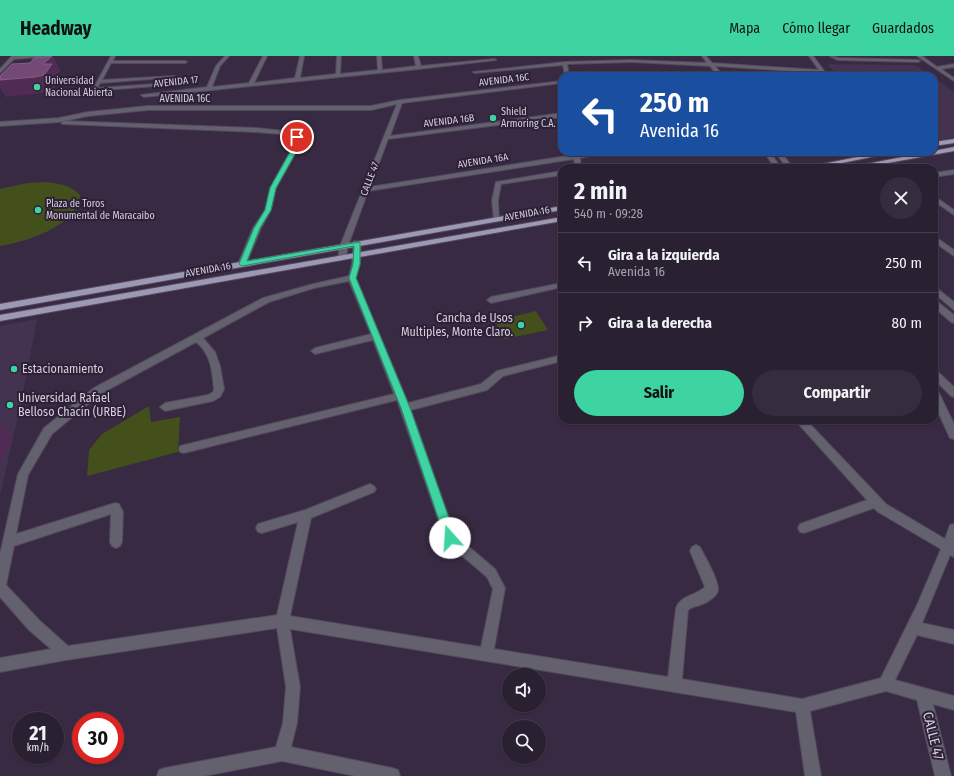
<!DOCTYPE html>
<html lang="es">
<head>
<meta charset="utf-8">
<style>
  :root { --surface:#292032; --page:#352d3e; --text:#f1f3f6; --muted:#a5a3ac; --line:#453e4d; --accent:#3ed4a2 }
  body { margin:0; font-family:"Fira Sans Condensed",sans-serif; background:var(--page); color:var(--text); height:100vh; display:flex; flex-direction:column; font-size:15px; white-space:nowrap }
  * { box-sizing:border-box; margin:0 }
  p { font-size:13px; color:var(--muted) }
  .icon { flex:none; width:22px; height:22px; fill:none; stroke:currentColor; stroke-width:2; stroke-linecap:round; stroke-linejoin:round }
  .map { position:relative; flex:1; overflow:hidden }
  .details { position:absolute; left:558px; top:108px; width:380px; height:260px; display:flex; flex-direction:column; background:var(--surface); border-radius:12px; box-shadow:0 1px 3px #0004,0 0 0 1px var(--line) }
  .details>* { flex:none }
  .guide { position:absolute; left:558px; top:16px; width:380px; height:84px; border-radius:12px; box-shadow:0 1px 3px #0004,0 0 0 1px var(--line); background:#1a4fa0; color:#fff; overflow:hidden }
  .buttons { position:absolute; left:502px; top:612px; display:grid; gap:8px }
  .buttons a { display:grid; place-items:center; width:44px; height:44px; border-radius:50%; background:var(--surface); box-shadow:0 1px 3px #0004,0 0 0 1px var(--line); font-size:20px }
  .speed { position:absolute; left:12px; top:656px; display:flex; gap:8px; font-size:20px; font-weight:700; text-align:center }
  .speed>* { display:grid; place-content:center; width:52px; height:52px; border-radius:50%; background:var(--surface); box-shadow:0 1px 3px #0004,0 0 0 1px var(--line); line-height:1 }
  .speed small { font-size:10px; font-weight:400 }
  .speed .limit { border:6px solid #d22; background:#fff; color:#111 }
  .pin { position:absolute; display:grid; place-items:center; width:34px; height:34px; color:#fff; margin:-17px; border:2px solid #fff; border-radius:50%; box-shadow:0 1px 4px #0007 }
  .me { position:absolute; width:44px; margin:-22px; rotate:341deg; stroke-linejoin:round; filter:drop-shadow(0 0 3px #0008) }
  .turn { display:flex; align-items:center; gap:14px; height:84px; padding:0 16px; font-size:18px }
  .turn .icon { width:52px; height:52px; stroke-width:2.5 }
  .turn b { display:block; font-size:28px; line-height:34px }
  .round { display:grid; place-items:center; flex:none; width:42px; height:42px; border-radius:21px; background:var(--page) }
  .head { display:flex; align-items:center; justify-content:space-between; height:68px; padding:0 16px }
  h1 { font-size:24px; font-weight:700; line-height:30px }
  .button { display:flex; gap:8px; margin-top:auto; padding:8px 16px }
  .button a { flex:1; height:46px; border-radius:24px; background:var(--accent); color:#111; font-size:16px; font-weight:700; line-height:46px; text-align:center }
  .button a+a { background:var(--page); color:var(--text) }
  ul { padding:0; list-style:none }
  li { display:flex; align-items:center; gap:12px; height:60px; padding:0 16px; border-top:1px solid var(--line) }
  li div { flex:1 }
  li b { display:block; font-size:15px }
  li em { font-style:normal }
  header { display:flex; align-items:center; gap:24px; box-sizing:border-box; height:56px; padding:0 20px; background:var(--accent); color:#111 }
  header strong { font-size:19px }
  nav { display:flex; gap:22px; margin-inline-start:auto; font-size:14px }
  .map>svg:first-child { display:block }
  .built { fill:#433250 }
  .green { fill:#43501b }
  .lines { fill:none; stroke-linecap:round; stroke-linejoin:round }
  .minor-casing { stroke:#54485e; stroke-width:2 }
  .trunk-casing { stroke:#54485e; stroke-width:2 }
  .minor { fill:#62616d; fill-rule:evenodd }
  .trunk { fill:#9c99b5; fill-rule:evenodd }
  .shaded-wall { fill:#502c55 }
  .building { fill:#754976; stroke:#845e86 }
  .route { fill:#3ed4a2; stroke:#288a69 }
  .poi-dot { fill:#3ed4a2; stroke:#2d2137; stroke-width:1.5 }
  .labels { text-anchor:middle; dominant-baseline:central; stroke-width:4; stroke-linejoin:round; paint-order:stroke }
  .far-street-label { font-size:10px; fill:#d7cfde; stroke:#2d2137 }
  .far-poi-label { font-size:10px; fill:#d7cfde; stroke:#2d2137; text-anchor:start }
  .poi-label { font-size:12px; fill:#d7cfde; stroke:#2d2137; text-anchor:start }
  .near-street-label { font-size:14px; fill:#d7cfde; stroke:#2d2137 }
</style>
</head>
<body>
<header>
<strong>Headway</strong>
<nav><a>Mapa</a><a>Cómo llegar</a><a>Guardados</a></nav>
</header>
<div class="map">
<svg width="954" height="720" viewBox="0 0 954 720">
  <rect width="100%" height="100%" fill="#372a42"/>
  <path class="built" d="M827,8L915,9L931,20H839Z
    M934,22L954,36V81L934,85Z
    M37,263L22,342L0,440V270Z"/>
  <path class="green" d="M46,126C60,128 71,129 80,139C78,170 26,186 0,190V133L27,127Z
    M536,255L548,274L505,283L495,265Z
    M149,350L151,366L180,361L178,396L87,420L89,394L102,378Z"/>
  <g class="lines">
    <defs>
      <path id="minor" d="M12,0H52L14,3L0,17V13Z
        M111,0H115L113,5H185L187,6L185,7H111L102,24L174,20L176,21L100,27L97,32L170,27L168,29L92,35Z
        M225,0H229L220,10L212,31L249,27L263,0H267L254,27L295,22L300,0H304L300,22L336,18L337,0H341L340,18L378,14L377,0H381L382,14L416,10L414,0H418L421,10L494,3L496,4L419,13L144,41L141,39L207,31L216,10Z
        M702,0H706L712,7L819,14L809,0H813L825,16L823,17L715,10L723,20H718L710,10L631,6L567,8L569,20H565L563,9L475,17L473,16L565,6L631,4L707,7Z
        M830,0L839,2L918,4L920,5L918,6L838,4Z
        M917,0H922L937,11L954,8V11L941,13L954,22V25Z
        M662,16H666L667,20H663Z
        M562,25V27L402,47L390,80L562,57V61L388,83L370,131L573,99V96H579V98L608,96L607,97L580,102L581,112H575L574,103L368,135L348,190L346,201L342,203L338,201L340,190L397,48L371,54H148L88,60L59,66L0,70V66L59,62L88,56L148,50H371L400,44Z
        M64,65L256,72L295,76L301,83L300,89L276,132L271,154L261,172L246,208L242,210L238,208L253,172L265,154L270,132L294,89L295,83L293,79L256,76L62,68V66Z
        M764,96H770L781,112H775Z
        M775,96H781L793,112H787Z
        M954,114V118L934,121V117Z
        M562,115V119L501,128L498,144L499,164L494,165L492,144L496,126Z
        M934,140L954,154V159L934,145Z
        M934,180L954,194V200L934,186Z
        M354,185L361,187L360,208L356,222L408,347L481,328L497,315L562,299V305L503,320L487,334L411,354L455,479L495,513L505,532L494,593L668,621L676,552C681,539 695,540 705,531L690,495L692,491L696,489L700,491C705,501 719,524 718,534C718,539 709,545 705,547C700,550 692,550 688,554L682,623L802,643L881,622L918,547L941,493L878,456L874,452L804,477L800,476L798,472L800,468L867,444L795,364H806L886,448L945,483L950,469L954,468V501L950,499L922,567L954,574V588L917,579L895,624L954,640V654L933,648L951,720H935L917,644L886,635L810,655L821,720H805L796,656L290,573L300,631L297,667L291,691L392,712L398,714L400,720H355L282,705L204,720H157L159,714L165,712L276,691L283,667L286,631L277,572L66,604L0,616V602L51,593L29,574L0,541V498L18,418L44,372L94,332L263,242L313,228L349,220L352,208ZM349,225L371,278L315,292L311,295L315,298L373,284L394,338L184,389L180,390L179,393L180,396L184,397L397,344L446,486L487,521L493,533L481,591L290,560L311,462L374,436L376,433L374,430L370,428L305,454L258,468L256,472L258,476L262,477L298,466L277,559L68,590L39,564L6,529L14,490L111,458L110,486L112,490L116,492L120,490L122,486L123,456L119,448L115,447L16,478L28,419L52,378L100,338L196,286C211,298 212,314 214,333L213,336L208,339L165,347L160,351L165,355L213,345L220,341L224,333L220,310L215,296L203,282L269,246L314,232Z
        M562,227V231L491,247L487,244L491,241Z
        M934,230L954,246V254L934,237Z
        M934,243L954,259V267L951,266L934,251Z
        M934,314L937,315L954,331V341L951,340L934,323Z
        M934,332L937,333L954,368V383L950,382L934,347Z"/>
      <path id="trunk" d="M954,83V87L934,90V86Z
        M954,91V95L860,112H846Z
        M882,96H896L817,112H803Z
        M562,150V154L0,254V248Z
        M562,161V165L0,265V259Z"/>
    </defs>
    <use href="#minor" class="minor-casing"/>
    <use href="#trunk" class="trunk-casing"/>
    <use href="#minor" class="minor"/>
    <use href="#trunk" class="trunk"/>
  </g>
  <path class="shaded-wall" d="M53,0L61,15L57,18L60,23L53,34L44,37L6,41L0,32V24L43,8Z
    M0,368L13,380L0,408Z"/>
  <path class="building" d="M52,0L43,8H52L44,19L35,21L0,24V20L12,8L30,7L34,2Z"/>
  <path class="route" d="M297,80L300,81V89L276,132L271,154L260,172L247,205L360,186V208L356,222L410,352L456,482L454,486L450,487L447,486L445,482L401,352L349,222L353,208L354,190L242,210L239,208L254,172L265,154L270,132L294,89L295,81Z"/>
  <g class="poi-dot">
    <circle cx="37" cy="31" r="4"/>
    <circle cx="493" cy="62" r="4"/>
    <circle cx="38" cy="154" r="4"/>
    <circle cx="521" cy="269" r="4"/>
    <circle cx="14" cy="313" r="4"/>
    <circle cx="10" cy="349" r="4"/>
  </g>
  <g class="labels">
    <g class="far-street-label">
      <text transform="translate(504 24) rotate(-7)">AVENIDA 16C</text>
      <text transform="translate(176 26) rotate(-6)">AVENIDA 17</text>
      <text x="185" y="43">AVENIDA 16C</text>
      <text transform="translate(449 65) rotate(-7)">AVENIDA 16B</text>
      <text transform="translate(483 105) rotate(-9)">AVENIDA 16A</text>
      <text transform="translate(370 123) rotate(-69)">CALLE 47</text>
      <text transform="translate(527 158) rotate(-10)">AVENIDA 16</text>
      <text transform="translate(208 214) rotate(-10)">AVENIDA 16</text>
    </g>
    <g class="far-poi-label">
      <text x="45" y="25">Universidad<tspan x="45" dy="12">Nacional Abierta</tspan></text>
      <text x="501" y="56">Shield<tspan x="501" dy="12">Armoring C.A.</tspan></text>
      <text x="46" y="148">Plaza de Toros<tspan x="46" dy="12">Monumental de Maracaibo</tspan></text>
    </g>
    <g class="poi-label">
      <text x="513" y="262" text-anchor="end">Cancha de Usos<tspan x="513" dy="14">Multiples, Monte Claro.</tspan></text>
      <text x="22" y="313">Estacionamiento</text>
      <text x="18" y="342">Universidad Rafael<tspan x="18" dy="14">Belloso Chacín (URBE)</tspan></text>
    </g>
    <g class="near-street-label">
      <text transform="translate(933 680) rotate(76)">CALLE 47</text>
    </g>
  </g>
</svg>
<div class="buttons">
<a><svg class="icon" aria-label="sound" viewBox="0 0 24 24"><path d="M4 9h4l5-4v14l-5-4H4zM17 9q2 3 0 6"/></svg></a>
<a><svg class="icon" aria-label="search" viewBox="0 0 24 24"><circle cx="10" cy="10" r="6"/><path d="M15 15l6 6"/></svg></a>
</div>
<div class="speed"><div>21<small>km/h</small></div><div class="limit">30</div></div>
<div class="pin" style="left:297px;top:81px;background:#d93025"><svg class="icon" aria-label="arrive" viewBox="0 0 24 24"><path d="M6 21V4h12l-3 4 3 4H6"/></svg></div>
<svg class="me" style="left:450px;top:482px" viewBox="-20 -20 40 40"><circle r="19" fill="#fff"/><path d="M0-13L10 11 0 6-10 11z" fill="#3ed4a2"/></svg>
<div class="guide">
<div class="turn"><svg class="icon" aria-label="left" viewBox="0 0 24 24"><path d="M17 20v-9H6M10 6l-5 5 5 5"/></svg><div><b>250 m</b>Avenida 16</div></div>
</div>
<section class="details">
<div class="head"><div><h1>2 min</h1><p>540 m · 09:28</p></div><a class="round"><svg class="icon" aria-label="close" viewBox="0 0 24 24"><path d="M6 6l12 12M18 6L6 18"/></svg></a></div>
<ul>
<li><svg class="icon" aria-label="left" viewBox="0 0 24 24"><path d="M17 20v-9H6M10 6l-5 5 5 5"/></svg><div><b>Gira a la izquierda</b><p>Avenida 16</p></div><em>250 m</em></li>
<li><svg class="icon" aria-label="right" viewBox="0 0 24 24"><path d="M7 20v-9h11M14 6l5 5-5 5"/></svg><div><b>Gira a la derecha</b></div><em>80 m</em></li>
</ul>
<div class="button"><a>Salir</a><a>Compartir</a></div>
</section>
</div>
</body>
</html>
